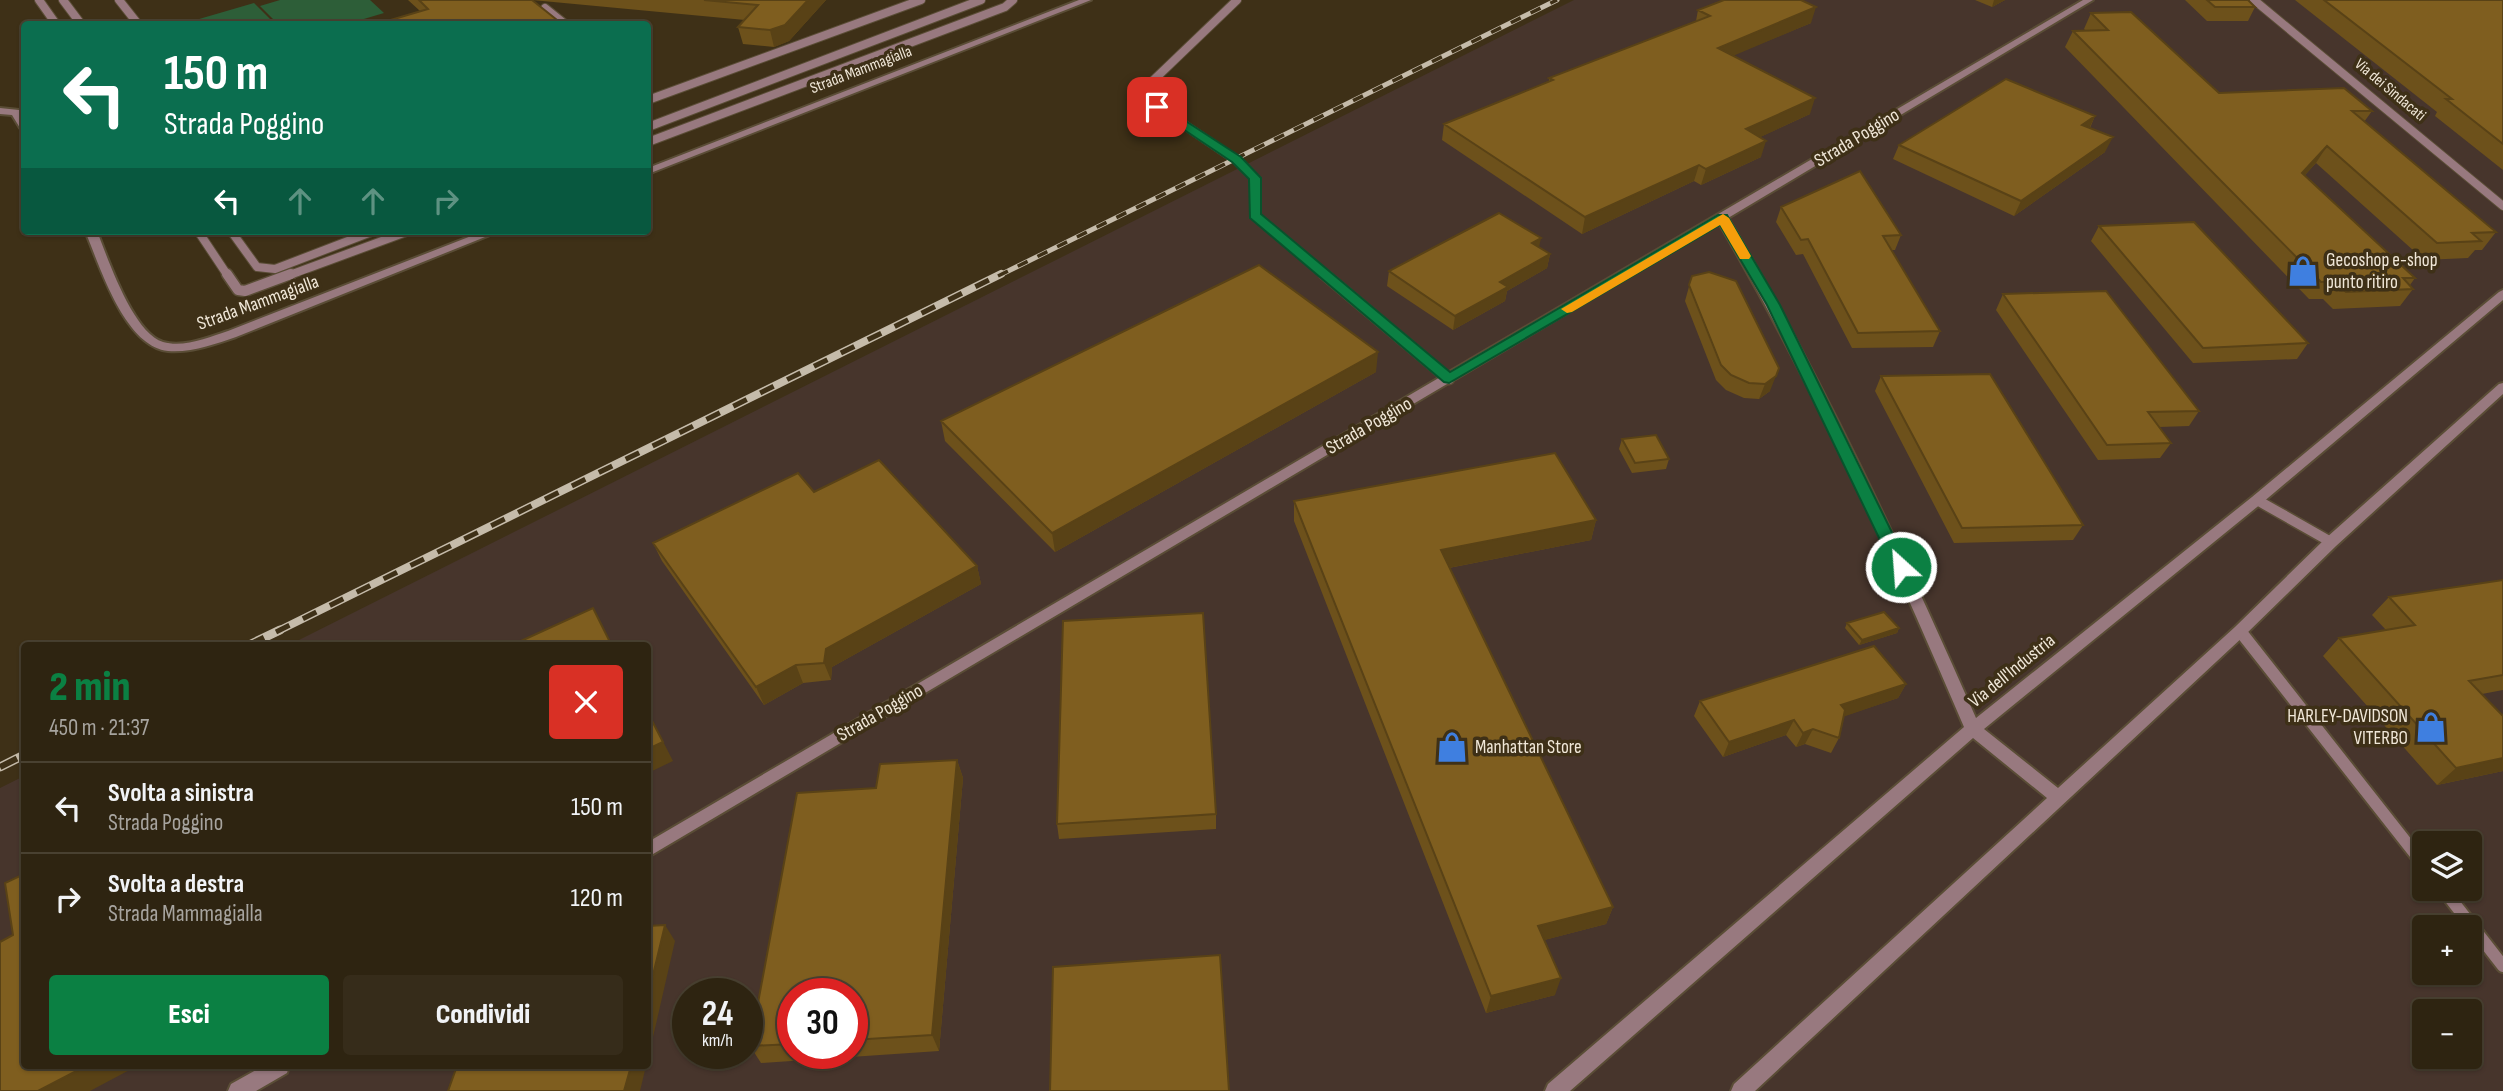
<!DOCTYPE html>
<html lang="it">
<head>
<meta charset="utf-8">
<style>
  :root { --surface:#2e2411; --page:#362c1a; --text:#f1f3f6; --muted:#a7a49f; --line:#494131; --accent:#0b8043 }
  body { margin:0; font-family:"Sofia Sans Condensed",sans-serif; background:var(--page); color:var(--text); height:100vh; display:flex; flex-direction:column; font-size:26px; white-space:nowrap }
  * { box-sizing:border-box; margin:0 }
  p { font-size:23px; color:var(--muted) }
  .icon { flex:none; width:38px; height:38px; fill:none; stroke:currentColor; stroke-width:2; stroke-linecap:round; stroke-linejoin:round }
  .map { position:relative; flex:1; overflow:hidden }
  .drawer { position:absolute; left:21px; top:642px; width:630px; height:427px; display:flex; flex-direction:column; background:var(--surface); border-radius:7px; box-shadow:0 2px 5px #0004,0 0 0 2px var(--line) }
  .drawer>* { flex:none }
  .banner { position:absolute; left:21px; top:21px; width:630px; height:214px; border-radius:7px; box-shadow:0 2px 5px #0004,0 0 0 2px var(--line); background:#0b6e4f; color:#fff; overflow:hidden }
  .tools { position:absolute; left:2412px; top:831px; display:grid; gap:14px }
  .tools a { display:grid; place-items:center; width:70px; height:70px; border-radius:7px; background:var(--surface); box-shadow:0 2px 5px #0004,0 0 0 2px var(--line); font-size:35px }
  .speed { position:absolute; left:672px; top:978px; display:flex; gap:14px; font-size:35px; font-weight:700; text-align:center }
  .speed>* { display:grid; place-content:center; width:91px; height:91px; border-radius:50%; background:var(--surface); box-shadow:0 2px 5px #0004,0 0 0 2px var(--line); line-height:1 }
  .speed small { font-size:18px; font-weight:400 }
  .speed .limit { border:10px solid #d22; background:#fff; color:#111 }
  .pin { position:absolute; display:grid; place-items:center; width:60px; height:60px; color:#fff; margin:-30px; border-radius:14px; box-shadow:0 4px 10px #0006 }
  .me { position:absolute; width:77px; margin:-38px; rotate:334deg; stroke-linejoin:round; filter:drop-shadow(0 0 5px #0008) }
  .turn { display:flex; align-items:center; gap:24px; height:147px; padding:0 28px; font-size:32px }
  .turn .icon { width:91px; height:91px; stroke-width:2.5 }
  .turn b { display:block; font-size:49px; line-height:60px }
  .lanes { display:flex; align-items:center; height:66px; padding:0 28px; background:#0003; justify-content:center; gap:35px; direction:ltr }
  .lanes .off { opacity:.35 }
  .round { display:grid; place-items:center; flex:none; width:74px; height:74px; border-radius:7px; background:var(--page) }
  .head { display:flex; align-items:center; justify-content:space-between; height:119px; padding:0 28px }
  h1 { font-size:42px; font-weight:800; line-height:52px; color:var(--accent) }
  .cta { display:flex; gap:14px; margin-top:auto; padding:14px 28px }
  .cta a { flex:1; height:80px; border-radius:7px; background:var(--accent); color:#fff; font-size:28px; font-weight:800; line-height:80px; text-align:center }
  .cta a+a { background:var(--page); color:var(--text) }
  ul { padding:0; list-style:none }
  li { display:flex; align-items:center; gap:21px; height:91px; padding:0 28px; border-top:2px solid var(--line) }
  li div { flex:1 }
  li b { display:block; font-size:26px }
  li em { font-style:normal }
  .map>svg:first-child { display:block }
  .industrial { fill:#47352c; fill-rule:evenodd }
  .green { fill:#2d5e38 }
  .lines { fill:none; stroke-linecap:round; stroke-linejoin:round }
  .service-far2-casing { stroke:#5a4d36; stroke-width:10 }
  .service-far1-casing { stroke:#5a4d36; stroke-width:13 }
  .service-casing { stroke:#5a4d36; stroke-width:16 }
  .minor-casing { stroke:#5a4d36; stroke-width:4 }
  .service-far2 { stroke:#98797f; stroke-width:8 }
  .service-far1 { stroke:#98797f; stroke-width:10 }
  .service { stroke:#98797f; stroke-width:12 }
  .minor { fill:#98797f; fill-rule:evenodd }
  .rail-far2-casing { stroke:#c5bbaa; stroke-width:5 }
  .rail-far1-casing { stroke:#c5bbaa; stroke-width:8 }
  .rail-casing { stroke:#c5bbaa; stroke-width:9 }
  .rail-far2 { stroke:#3e3017; stroke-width:3.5; stroke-dasharray:11; stroke-linecap:butt }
  .rail-far1 { stroke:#3e3017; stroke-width:5; stroke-dasharray:15; stroke-linecap:butt }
  .rail { stroke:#3e3017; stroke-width:6; stroke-dasharray:19; stroke-linecap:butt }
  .wall { fill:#6d511b; fill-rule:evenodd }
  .shaded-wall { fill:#594216 }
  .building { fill:#7f5e1f; stroke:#594216; stroke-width:2 }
  .route { fill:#0b8043; stroke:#07532c; stroke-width:2 }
  .slow { fill:#f59e0b }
  .labels { text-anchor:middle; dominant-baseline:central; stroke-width:7; stroke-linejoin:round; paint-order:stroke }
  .far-street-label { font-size:16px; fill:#f0e7d8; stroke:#3e3017 }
  .street-label { font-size:19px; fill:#f0e7d8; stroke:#3e3017 }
  .poi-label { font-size:19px; fill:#f0e7d8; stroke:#3e3017; text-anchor:start }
</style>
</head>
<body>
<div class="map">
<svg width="2503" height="1091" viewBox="0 0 2503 1091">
  <rect width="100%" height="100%" fill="#3e3017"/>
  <path class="industrial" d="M1574,0H2503V1091H0V788L24,776V1066H648V646H287ZM2424,844H2469V889H2424ZM2424,928H2469V973H2424ZM688,994H747V1054H688ZM793,994H852V1054H793ZM2424,1012H2469V1057H2424Z"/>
  <path class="green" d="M280,0H370L384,13L347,24H278L260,6Z
    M254,3L275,24H182Z"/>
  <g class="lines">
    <defs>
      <path id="service-far2" d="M39,0L56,24
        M63,0L81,24
        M119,0L138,24
        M1237,0L1139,94L1236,160L1255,178L1254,215L1326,276
        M2254,0L2503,206
        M545,8L565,24
        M648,100L921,0
        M648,127L981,0
        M648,142L1005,7L1013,0
        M198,231L228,276
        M231,231L257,267L275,269L374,231
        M287,276L409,231"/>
      <path id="service-far1" d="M227,274L238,290L245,291L291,274
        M1324,274L1449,379
        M2257,500L2331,542"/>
      <path id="service" d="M2240,631L2424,865
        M2443,889L2503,966"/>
      <path id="minor" d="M1079,0H1091L648,174V168Z
        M2083,0H2093L1728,218C1822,378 1901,548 1976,718L2252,497L2499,292L2503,290V300L2262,503L1984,729L2058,788L2235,627L2326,538L2499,384L2503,383V394L2336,546L2245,635L1755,1091H1731L1734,1084L2047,798L1973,738L1570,1091H1545L1548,1084L1964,727C1891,556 1813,384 1719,223L648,857V842Z
        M0,108L19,110L24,119V129L20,128L12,115L0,114Z
        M85,231H97C108,259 133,333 163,342C184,348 209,337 228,331L484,231H500L236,337C215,344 191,353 168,351C124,346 100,266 85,231Z
        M263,1066H289L287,1073L256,1091H228L231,1084Z"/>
    </defs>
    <use href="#service-far2" class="service-far2-casing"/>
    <use href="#service-far1" class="service-far1-casing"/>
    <use href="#service" class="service-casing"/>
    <use href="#minor" class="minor-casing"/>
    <use href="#service-far2" class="service-far2"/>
    <use href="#service-far1" class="service-far1"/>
    <use href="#service" class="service"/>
    <use href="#minor" class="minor"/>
    <defs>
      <path id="rail-far2" d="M998,276L1557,0"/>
      <path id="rail-far1" d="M276,632L1001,274"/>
      <path id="rail" d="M247,646L280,630
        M0,767L24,755"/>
    </defs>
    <use href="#rail-far2" class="rail-far2-casing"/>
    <use href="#rail-far1" class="rail-far1-casing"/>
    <use href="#rail" class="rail-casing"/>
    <use href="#rail-far2" class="rail-far2"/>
    <use href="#rail-far1" class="rail-far1"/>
    <use href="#rail" class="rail"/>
  </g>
  <path class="wall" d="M408,0H826L789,41L774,47L743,44L738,27L745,20L532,0L420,11Z
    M1975,0H2005L1992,7Z
    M2185,0H2248L2255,7L2248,21H2207Z
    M2295,0H2503V170L2435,116L2437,112Z
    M1698,10L1811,23L1733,55L1810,114L1760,137L1761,157L1701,185L1694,181L1582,234L1442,140L1444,124L1549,82V78L1696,21Z
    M2091,13L2219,93L2372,111L2364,122L2496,232L2482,250H2475L2468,258L2424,260L2316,163L2305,175L2415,278L2410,285L2413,289L2400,306L2333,309L2323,299H2309L2065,47L2073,31L2085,30L2084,29Z
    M2095,116L2090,128L2105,152L2014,216L1893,159L1899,145Z
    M1781,207L1901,235L1895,250H1891L1940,331L1933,347L1852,348L1803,254L1796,255L1776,222Z
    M2099,226L2308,343L2297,359L2193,363L2091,241Z
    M1539,247L1550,254L1547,268L1507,291L1505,301L1453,330L1387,286L1389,271Z
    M1692,276L1770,391L1759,399L1744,398L1726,390L1716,380L1685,301Z
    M2003,294L2199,411L2189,426L2159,427L2171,443L2160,458L2098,460L1996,310Z
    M1376,372L1055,552L945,441L941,421Z
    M1881,376L2083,525L2073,540L1954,543L1875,391Z
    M1622,439L1669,459L1666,469L1632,473L1619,449Z
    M814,492L977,566L981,584L832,667L831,680L803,683L764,705L662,561L653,543Z
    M1294,501L1596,520L1591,540L1449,568L1613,907L1606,924L1544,940L1555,995L1486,1013L1294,521Z
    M2503,580V690L2482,694L2503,771L2437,785L2323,656L2339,638L2386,630L2372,615L2389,597Z
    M1847,623L1899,628L1897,633L1859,645L1845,628Z
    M1906,684L1898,698L1844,716L1839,738L1831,753L1805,744L1796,747L1786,735L1723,757L1694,716L1700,701Z
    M957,760L963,778L939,1051L761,1063L750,1046L876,788ZM793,994H852V1054H793Z
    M1216,814V829L1059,839L1057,824Z"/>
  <path class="shaded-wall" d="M808,0H826L789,41L774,47L770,30Z
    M1994,0H2005L1992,7Z
    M1816,7L1811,23L1714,64L1718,48Z
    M1815,98L1810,114L1741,146L1746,129Z
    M2095,116L2088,131L2082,125Z
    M2113,137L2105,152L2014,216L2021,201Z
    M1766,141L1761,157L1701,185L1706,169Z
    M2327,146L2316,163L2291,190L2302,173Z
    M1699,165L1694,181L1582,234L1585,217Z
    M1541,238L1538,252L1532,243Z
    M1550,254L1547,268L1507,291L1505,301L1453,330L1455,316L1500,282Z
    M1378,352L1376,372L1055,552L1052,533Z
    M1779,368L1770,391L1759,399L1765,384Z
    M1596,520L1591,540L1438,570L1441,550Z
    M977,566L981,584L832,667L831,680L824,663L826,649Z
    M1899,628L1897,633L1859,645L1862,640Z
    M796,665L803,683L764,705L756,687Z
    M1906,684L1898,698L1834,720L1841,705Z
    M648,712L673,761L648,773Z
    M1794,720L1786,735L1723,757L1729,742Z
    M1813,729L1805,744L1796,747L1803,733Z
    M2503,758V771L2437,785L2456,768Z
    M957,760L963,778L939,1051L932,1035Z
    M1613,907L1606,924L1533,943L1538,926Z
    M665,925L675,941L648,1059V996Z
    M1561,978L1555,995L1486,1013L1491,996Z
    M86,1066H137L90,1091H38Z
    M631,1066H646L640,1091H624Z"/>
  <path class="building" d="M419,0H532L562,24H377L428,9Z
    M704,0H808L785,25L770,30L738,27L758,5Z
    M1724,0H1801L1816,7L1718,48L1815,98L1746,129L1766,141L1706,169L1699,165L1585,217L1444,124L1553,80L1549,78L1710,16L1698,10Z
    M2207,0H2248L2255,7H2215Z
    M2324,0H2503V144L2446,99H2452Z
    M2131,12L2219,93L2344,88L2372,111H2352L2496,232L2472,233L2481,241L2437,243L2327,146L2302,173L2415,278H2403L2413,289L2346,292L2335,281L2321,282L2073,31L2108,30L2091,13Z
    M2006,79L2095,116L2082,125L2113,137L2021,201L1899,145Z
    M1860,171L1901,235L1883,236L1940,331L1858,333L1808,239L1801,240L1781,207Z
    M1499,213L1541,238L1532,243L1550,254L1500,282L1508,287L1455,316L1389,271Z
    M2194,222L2308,343L2203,348L2099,226Z
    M1259,265L1378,352L1052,533L941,421Z
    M1709,272L1736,281L1779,368L1776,376L1765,384L1749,383L1731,375L1721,365L1689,285L1692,276Z
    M2106,291L2199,411L2148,412L2171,443L2107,445L2003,294Z
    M1990,374L2083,525L1962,528L1881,376Z
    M1656,435L1669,459L1635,463L1622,439Z
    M1555,453L1596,520L1441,550L1613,907L1538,926L1561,978L1491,996L1294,501Z
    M879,460L977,566L826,649L824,663L796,665L756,687L653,543L798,473L814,492Z
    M2503,580V675L2469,681L2503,716V758L2456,768L2339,638L2415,625L2389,597Z
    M593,608L612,646H510Z
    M1884,612L1899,628L1862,640L1847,623Z
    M1203,613L1216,814L1057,824L1063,621Z
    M1874,646L1906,684L1841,705L1845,710L1839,738L1813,729L1803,733L1794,720L1729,742L1700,701Z
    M648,713L663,742L648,749Z
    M957,760L932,1035L852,1040V994H793V1044L750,1046L797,793L876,788L880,764Z
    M24,874V1066H86L38,1091H0V942L13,935L5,883Z
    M665,925L648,996V926Z
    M1220,955L1229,1091H1050L1053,967Z
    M457,1066H631L624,1091H448Z"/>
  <path class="route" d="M1153,105H1161L1241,157L1261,178V214L1450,372L1718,215H1727L1780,305L1909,567L1907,571L1901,573L1893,567L1767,305L1720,225L1449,383L1444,382L1250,218L1249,179L1232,162L1153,109Z"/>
  <path class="slow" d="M1723,214L1729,218L1751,256L1749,259H1740L1720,225L1572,312L1567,313L1561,309Z"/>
  <defs>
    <symbol id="shop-bare" viewBox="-9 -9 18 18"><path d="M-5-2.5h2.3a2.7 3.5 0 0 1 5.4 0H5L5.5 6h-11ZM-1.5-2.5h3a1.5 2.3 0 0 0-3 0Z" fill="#3f7fe0" stroke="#3e3017" stroke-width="2.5" paint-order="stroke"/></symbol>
  </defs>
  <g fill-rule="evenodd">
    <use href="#shop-bare" x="2281" y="249" width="44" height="44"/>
    <use href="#shop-bare" x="2409" y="705" width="44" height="44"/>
    <use href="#shop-bare" x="1430" y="725" width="44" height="44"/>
  </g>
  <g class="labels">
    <g class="far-street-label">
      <text transform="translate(861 70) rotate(-21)">Strada Mammagialla</text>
      <text transform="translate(2390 90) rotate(40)">Via dei Sindacati</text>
    </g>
    <g class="street-label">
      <text transform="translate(1857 138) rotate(-31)">Strada Poggino</text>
      <text transform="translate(258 303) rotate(-20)">Strada Mammagialla</text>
      <text transform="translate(1369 426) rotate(-30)">Strada Poggino</text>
      <text transform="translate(2012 671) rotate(-39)">Via dell'Industria</text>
      <text transform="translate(880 713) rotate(-30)">Strada Poggino</text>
    </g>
    <g class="poi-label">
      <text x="2326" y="260">Gecoshop e-shop<tspan x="2326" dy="22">punto ritiro</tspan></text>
      <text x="2408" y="716" text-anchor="end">HARLEY-DAVIDSON<tspan x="2408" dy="22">VITERBO</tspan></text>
      <text x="1475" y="747">Manhattan Store</text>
    </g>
  </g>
</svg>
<div class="tools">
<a><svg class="icon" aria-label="layers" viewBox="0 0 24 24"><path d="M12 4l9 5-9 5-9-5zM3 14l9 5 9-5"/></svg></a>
<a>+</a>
<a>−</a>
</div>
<div class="speed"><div>24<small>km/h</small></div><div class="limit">30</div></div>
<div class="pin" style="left:1157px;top:107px;background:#d93025"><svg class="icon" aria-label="arrive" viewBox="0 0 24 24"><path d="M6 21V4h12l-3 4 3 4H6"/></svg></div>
<svg class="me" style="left:1901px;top:567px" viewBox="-20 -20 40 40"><circle r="17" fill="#0b8043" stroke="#fff" stroke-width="3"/><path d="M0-11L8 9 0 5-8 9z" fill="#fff"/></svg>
<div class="banner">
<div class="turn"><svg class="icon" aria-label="left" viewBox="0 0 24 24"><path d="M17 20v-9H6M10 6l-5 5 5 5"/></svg><div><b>150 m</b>Strada Poggino</div></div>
<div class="lanes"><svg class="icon" aria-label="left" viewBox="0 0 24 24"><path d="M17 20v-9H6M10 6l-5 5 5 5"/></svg><svg class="icon off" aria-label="ahead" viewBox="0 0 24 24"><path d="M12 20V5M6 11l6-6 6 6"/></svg><svg class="icon off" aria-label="ahead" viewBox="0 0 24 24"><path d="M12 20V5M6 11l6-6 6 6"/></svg><svg class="icon off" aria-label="right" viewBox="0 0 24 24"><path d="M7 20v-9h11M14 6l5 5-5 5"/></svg></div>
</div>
<section class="drawer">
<div class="head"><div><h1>2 min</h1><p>450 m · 21:37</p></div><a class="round" style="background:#d93025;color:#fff"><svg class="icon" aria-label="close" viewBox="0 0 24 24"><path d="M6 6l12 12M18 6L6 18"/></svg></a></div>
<ul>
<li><svg class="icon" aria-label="left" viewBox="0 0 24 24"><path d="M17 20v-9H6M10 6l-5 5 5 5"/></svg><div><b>Svolta a sinistra</b><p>Strada Poggino</p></div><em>150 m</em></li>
<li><svg class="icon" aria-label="right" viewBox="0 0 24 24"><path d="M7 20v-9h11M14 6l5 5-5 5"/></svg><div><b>Svolta a destra</b><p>Strada Mammagialla</p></div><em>120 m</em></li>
</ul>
<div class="cta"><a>Esci</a><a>Condividi</a></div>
</section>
</div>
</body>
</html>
